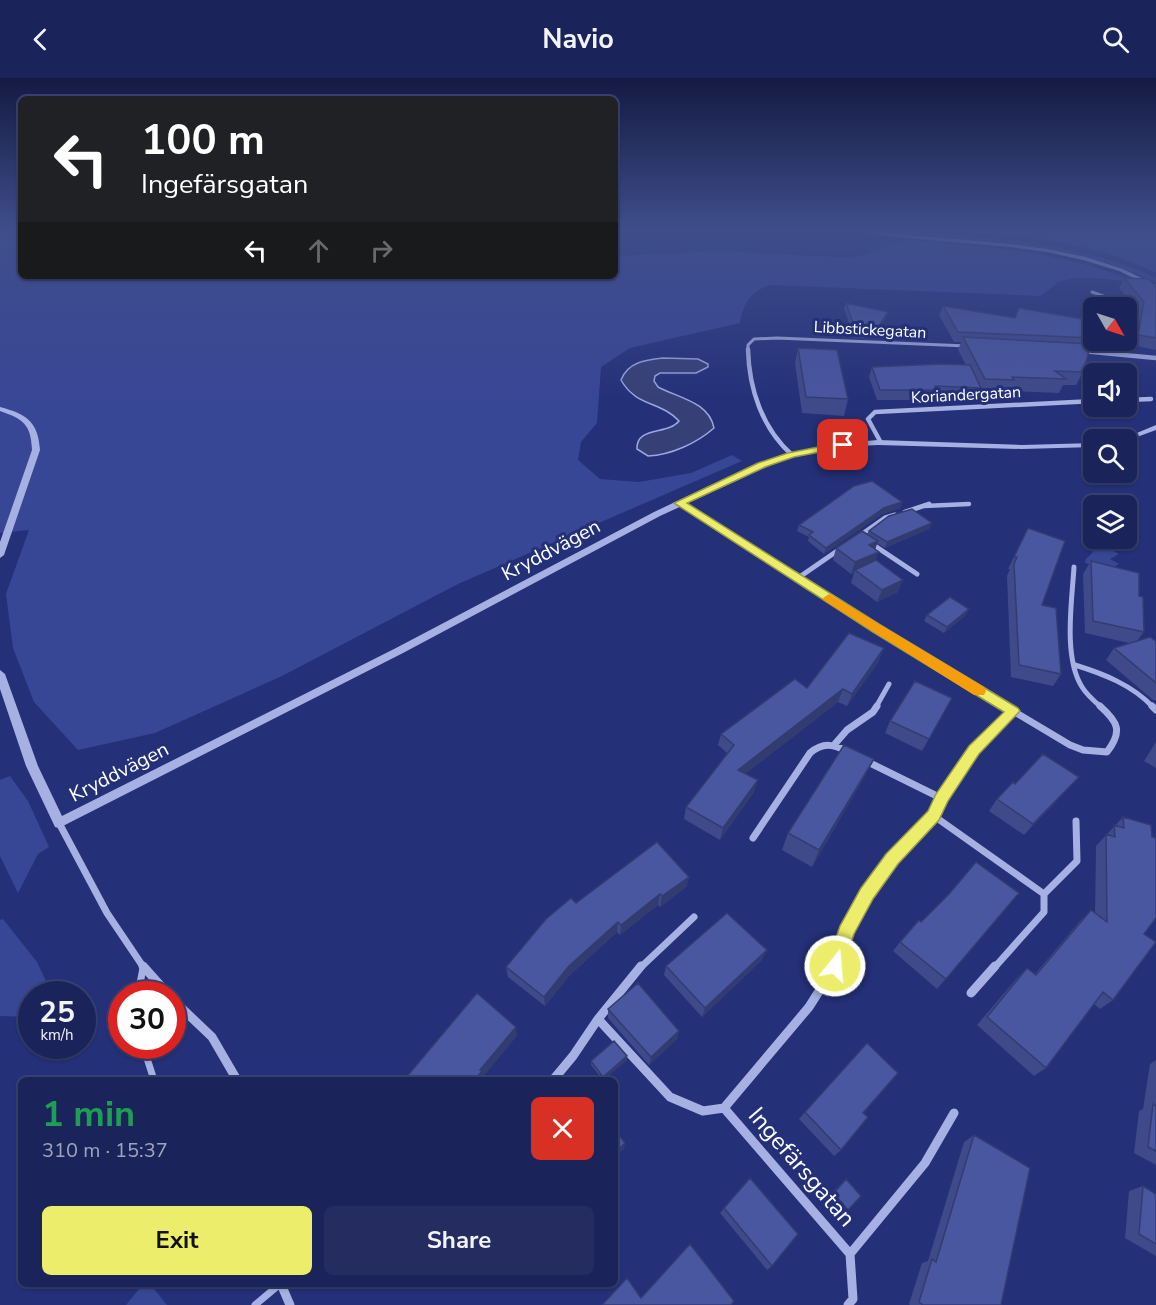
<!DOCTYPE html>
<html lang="en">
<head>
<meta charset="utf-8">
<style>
  :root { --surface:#1b245a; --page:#242c60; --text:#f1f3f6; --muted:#a0a4bb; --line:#394170; --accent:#eced6b }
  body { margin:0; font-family:"Nunito Sans",sans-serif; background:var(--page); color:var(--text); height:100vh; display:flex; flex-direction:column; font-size:22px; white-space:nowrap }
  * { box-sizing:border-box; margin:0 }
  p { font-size:20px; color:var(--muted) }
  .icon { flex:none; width:33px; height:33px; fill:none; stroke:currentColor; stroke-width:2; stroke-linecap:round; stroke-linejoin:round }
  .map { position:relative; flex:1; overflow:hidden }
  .drawer { position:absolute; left:18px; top:999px; width:600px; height:210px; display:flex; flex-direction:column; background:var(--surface); border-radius:9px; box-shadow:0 2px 4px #0004,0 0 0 2px var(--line) }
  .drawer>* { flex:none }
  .banner { position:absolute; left:18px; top:18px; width:600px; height:183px; border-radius:9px; box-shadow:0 2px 4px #0004,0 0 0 2px var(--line); background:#202124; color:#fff; overflow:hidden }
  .needle { width:39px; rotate:129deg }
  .tools { position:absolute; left:1083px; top:219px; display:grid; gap:12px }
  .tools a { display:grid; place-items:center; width:54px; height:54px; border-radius:9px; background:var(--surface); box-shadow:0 2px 4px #0004,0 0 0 2px var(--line); font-size:30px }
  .speed { position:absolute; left:18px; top:903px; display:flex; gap:12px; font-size:30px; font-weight:700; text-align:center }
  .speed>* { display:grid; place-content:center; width:78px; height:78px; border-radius:50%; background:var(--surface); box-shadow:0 2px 4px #0004,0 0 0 2px var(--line); line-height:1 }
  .speed small { font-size:15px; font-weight:400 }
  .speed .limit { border:9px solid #d22; background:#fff; color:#111 }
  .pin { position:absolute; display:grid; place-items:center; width:51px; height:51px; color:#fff; margin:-26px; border-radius:12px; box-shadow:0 3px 9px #0006 }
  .me { position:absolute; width:66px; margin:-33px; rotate:17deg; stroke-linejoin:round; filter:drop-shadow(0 0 4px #0008) }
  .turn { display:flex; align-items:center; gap:21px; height:126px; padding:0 24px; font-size:27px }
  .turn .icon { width:78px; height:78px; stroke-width:2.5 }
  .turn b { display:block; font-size:42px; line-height:51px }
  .lanes { display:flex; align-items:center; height:57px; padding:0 24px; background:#0003; justify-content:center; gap:30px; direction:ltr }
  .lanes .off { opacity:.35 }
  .round { display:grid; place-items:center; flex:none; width:63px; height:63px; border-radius:9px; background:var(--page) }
  .overview { display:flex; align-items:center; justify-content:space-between; height:102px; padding:0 24px }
  h1 { font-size:36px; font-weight:700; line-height:45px; color:#1e9e55 }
  .cta { display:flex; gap:12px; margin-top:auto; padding:12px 24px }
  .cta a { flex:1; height:69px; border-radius:9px; background:var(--accent); color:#111; font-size:24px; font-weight:700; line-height:69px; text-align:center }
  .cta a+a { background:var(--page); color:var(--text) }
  header { display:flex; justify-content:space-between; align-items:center; height:78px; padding:0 24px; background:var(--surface); font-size:27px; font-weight:700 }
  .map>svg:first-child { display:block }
  .green { fill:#384696 }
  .water { fill:#374076; stroke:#9ba7e4; stroke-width:1.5 }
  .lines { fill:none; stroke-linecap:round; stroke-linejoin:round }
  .service { stroke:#a6b0e3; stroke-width:7 }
  .minor-far4 { stroke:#a6b0e3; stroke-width:3 }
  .minor-far3 { stroke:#a6b0e3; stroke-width:4.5 }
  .minor-far2 { stroke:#a6b0e3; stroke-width:5 }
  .minor-far1 { stroke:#a6b0e3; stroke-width:7 }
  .minor { stroke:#a6b0e3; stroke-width:9 }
  .tertiary { fill:#a6b0e3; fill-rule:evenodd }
  .wall { fill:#3f4a8a }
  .shaded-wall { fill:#333c70 }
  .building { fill:#4956a0; stroke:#333c70; stroke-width:1.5 }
  .route { fill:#eced6b; stroke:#999a46; stroke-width:1.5 }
  .slow { fill:#f59e0b }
  .labels { text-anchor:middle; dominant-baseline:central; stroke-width:6; stroke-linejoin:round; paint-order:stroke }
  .far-street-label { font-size:16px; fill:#fff; stroke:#243078 }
  .street-label { font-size:20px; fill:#fff; stroke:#243078 }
  .near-street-label { font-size:24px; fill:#fff; stroke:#243078 }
</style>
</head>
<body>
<header><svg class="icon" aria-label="back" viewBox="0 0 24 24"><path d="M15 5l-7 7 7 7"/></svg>Navio<svg class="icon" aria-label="search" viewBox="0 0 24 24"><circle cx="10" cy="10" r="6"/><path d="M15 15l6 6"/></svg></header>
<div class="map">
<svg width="1156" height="1227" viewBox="0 0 1156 1227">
  <rect width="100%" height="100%" fill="#243078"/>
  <path class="green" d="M0,152H21V198H615V178L720,173L854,180L905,162L988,169L1040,176L1087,187L1122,198L1133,204C1113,202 1078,196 1059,204C1053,207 1047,214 1040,218L770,207C752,212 742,227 740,245L630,270L601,289L597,345L581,364L578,382L600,401L639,404L691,395L732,377L742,383L458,506L282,598L155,655L78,672L34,624L13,570L6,516L29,452L0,455Z
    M876,152H897C985,162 1075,161 1156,200V204C1062,160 975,166 876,152Z
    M937,152H1156V195C1089,161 1010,157 937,152Z
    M1095,463L1119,476L1110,481L1119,486L1111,491L1085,485L1086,481L1093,474L1085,468Z
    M10,698L28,723L49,769L38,776L18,815L0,778V702Z
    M3,841L37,884L52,916H32L31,939L0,938V842Z
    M143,1206H150L167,1227H126Z"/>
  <path class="water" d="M663,280L698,281L708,286V289L696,295H660L655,298L654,303L658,309C679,320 709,324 714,350C697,365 671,377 648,378L637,371C636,348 668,357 679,343C661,323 636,329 621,302C628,284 645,282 663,280Z"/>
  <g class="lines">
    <path class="service" d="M138,916L143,890
      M143,968L154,1002
      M255,1227L280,1206"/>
    <path class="minor-far4" d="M1092,214L1106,219L1118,230
      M1114,262L1115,273
      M748,273V267L754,261L777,260L967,268"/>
    <path class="minor-far3" d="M748,271C749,311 762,350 792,377
      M1114,271L1116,275
      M1082,273L1156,280
      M1126,322L1151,321
      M880,363L868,341L875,334L1094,323
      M679,425L684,428
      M924,428L969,426"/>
    <path class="minor-far2" d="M681,426L1007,629
      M905,434L929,426
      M858,459L885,440L895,437
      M869,464L917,496
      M1074,489C1072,523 1063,579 1082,609C1087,617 1094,623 1101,629
      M798,500L840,471
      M1075,587C1104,596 1132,607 1153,629
      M876,629L889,606"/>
    <path class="minor-far1" d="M1152,628L1156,632
      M1013,633L1070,667L1083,672L1107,674C1123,653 1118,644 1100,628
      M834,667L847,652L873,634L877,628
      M864,682L941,720
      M934,738L1044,816V834L994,890
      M59,745L107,835L144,890
      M753,760L810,675C823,664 832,666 847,673
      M1044,816L1077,783L1076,743
      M640,890L694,839
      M834,890L846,853L867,816L892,781L934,738L941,720L974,672L1013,633L1004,628"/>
    <path class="minor" d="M143,888L168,916
      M641,888L598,941L670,1019L703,1033L724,1030
      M835,888L809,929L724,1030L850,1176L853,1221L848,1227
      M971,915L995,888
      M172,921L212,959L237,1002
      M553,1002L573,978L598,941
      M850,1176L925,1085L954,1035
      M281,1206L290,1227"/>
    <path class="tertiary" d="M855,152L1010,166L1047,171L1086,179L1123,191L1156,207V211L1119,193L1083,182L1047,174L1010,169L895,159Z
      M0,329C26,336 38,343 40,372L4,477L0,480V464L32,372C31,346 23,341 0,333Z
      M1156,347V352L1126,363V362H1120Z
      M878,362L1022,367L1094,365V369L1022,371L878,367L843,369L807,375L771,387L660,438L403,575L59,750L55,749L26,688L0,611V592L5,596L38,688L62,738L396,570L654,434L728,399L766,383L807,371L843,365Z"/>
  </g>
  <path class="wall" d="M1124,200L1156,209V272L1132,267L1139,234L1119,210Z
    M846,225L886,240L872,260H854L844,230Z
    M943,228L1092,260L1089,266L1083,294L1076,307H1063L1059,315L1010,313L1008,316L980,314L977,320L934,318L933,322H877L869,299L872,289L966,287L958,272L961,264H954L939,237Z
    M798,270L848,321L844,338L802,335L795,285Z
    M902,424L900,430L882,436L824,476L808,463L809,459L797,453L799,447Z
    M1028,450L1042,527L1061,596L1053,608L1011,599L1007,498L1010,491H1008Z
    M929,451L885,470L877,465L875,471L876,482L898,514L877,524L851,505L854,495L851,496L833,482L836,470L867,456L869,453Z
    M1091,483L1139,518L1144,554L1137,563H1156V622H1153L1106,582L1114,570L1129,565L1085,555L1083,496Z
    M927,537H966L944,555L924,543Z
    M879,583L847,628L838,624L745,696L754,714L720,762L684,741L686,729L727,675L718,667L721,656L807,610Z
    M952,620L922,673L885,655L890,643Z
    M1156,664V690L1144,683Z
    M874,681L865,698L812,789L782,772L788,755Z
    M1079,699L1069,710L1024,757L989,733L997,721L1015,706Z
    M1123,739L1144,856L1113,922L1100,931L1094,926L1046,990L1034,998L977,947L1017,900L1027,890L1035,896L1080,843L1091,832L1095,836L1096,768Z
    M689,799L686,809L660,829L658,827L620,857L617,854L569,898L545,928L508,899L506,889L576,825Z
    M1019,815L937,911L893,873L900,864L921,844Z
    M762,882L702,939L664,897L666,888Z
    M608,931L679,953L677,961L649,987L608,940Z
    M627,978V982L603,1002L591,987V983Z
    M1156,982V1087L1134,1075L1139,1033L1143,1031L1150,986Z
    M805,1034L863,1035L841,1072L834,1078L799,1041Z
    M974,1057L1001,1227H910L909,1226L922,1185L928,1183L964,1064Z
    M750,1100L772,1188L767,1192L720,1135Z
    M846,1101L848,1132L845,1134L830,1117Z
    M1143,1108L1156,1116V1178L1125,1160L1129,1113Z"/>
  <path class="shaded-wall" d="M888,234L886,240L872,260L874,255Z
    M902,424L900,430L882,436L824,476L826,470L884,430Z
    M932,445L929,451L885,470L887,464Z
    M878,463L874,475L869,467Z
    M879,474L874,486L855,492L854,495L851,496L855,484Z
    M903,502L898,514L877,524L882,512Z
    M969,531L966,537L944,555L947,549Z
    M884,570L879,583L847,628L852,616Z
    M843,611L838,624L735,704L738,692Z
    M874,681L865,698L812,789L819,772Z
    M1079,699L1069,710L1024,757L1033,746Z
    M758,702L754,714L720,762L723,750Z
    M689,799L686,809L660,829L662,818Z
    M660,816L658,827L620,857L621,847Z
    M618,844L617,854L569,898L545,928L544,919L569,888Z
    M767,872L762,882L702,939L705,930Z
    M516,949L517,958L483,999L484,1001L475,1002L480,992Z
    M679,953L677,961L649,987L651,979Z
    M627,978V982L603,1002V999Z
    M625,1065L624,1071L615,1080V1075Z"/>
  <path class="building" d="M1124,200L1149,201L1156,209V260L1138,257L1144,224Z
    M846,225L888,234L874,255L856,254Z
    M943,228L1015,240L1019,230L1094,243V255L1092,260L958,254Z
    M963,259L1091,266L1083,294L1055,293L1066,301L1012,299L1014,302L985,301Z
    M798,270L837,272L848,321L806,319Z
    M941,286L970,287L981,310L935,308L936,312H880L872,289Z
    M872,403L902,424L884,430L826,470L809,457L813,454L799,447L854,408Z
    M912,431L932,445L887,464L869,453L889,438Z
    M1028,450L1065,463L1042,527L1056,530L1061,596L1019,587L1014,486L1017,479H1014Z
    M862,453L878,463L869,467L879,474L855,484L836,470Z
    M876,482L903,502L882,512L855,492Z
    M1091,483L1139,495V518L1143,519L1144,554L1093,543Z
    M950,519L969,531L947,549L927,537Z
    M849,555L884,570L852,616L843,611L738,692L758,702L723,750L686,729L734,667L721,656L795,601L807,610Z
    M1150,559L1156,563V605L1114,570Z
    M915,603L952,620L929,661L890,643Z
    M844,667L874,681L819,772L788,755Z
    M1043,676L1079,699L1033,746L997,721L1013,704L1015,706Z
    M1123,739L1151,747L1152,759L1156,760V840L1144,856L1156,864L1113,922L1103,914L1046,990L987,939L1027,890L1036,897L1091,832L1107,844L1106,756L1115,759L1114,747L1124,750Z
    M657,764L689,799L662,818L660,816L621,847L618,844L569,888L544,919L506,889L546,841L571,820L576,825Z
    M976,784L1019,815L946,901L900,864L919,842L921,844L949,816Z
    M727,835L767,872L705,930L666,888Z
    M638,905L679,953L651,979L608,931Z
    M477,915L516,949L480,992L482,993L475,1002H404Z
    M614,963L627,978L603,999L591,983Z
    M867,965L898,995L863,1035L868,1039L841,1072L805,1034Z
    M1153,1026L1156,1028V1073L1148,1069Z
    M615,1052L625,1065L615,1075Z
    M974,1057L1030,1090L1001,1227H923L919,1224L932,1181L936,1184Z
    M750,1100L798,1156L772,1188L724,1130Z
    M846,1101L861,1118L848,1132L834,1115Z
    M1143,1108L1156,1116V1166L1139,1156Z
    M690,1166L734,1223L731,1227H602L627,1200L641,1220Z"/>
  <linearGradient id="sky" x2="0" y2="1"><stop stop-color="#141a42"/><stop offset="0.47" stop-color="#3f4e8b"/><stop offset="1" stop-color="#3f4e8b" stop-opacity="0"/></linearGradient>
  <rect width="1156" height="324" fill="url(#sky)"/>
  <path class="route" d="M843,364L848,367L846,369L794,379L765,389L687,425L882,548L1018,630L1020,633L979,676L948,723L939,742L898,786L873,821L854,856L842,894L835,897L829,894L826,888L840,848L861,810L886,776L928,733L936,716L969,668L1004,634L873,554L674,425L758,385L788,375Z"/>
  <path class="slow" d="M829,516L984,609L986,613L984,617H974L825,523L823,520Z"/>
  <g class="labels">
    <g class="far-street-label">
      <text transform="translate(870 252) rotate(3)">Libbstickegatan</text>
      <text transform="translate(966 317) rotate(-3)">Koriandergatan</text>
    </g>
    <g class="street-label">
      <text transform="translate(551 472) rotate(-28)">Kryddvägen</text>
      <text transform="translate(119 694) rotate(-27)">Kryddvägen</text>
    </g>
    <g class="near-street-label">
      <text transform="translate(802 1089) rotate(49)">Ingefärsgatan</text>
    </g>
  </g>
</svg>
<div class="tools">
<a><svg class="needle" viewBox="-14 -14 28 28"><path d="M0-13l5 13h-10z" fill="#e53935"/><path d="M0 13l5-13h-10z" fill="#a0a4bb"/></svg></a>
<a><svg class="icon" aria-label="sound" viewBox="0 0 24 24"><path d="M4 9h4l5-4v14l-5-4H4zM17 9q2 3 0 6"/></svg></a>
<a><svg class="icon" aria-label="search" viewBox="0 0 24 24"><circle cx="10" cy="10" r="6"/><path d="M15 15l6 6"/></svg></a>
<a><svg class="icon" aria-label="layers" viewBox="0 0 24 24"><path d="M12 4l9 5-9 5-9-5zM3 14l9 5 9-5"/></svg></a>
</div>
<div class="speed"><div>25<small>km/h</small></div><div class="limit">30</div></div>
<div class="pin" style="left:843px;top:367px;background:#d93025"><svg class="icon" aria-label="arrive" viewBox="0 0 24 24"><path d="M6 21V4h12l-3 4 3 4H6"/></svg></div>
<svg class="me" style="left:835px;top:888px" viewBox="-20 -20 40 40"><circle r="17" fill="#eced6b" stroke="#fff" stroke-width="3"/><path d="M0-11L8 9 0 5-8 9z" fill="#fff"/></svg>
<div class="banner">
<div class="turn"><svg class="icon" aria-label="left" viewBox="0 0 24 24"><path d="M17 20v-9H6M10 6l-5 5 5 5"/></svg><div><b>100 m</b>Ingefärsgatan</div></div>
<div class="lanes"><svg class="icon" aria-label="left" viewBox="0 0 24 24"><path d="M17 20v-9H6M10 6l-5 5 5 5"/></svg><svg class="icon off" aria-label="ahead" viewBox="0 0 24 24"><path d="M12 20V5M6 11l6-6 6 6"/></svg><svg class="icon off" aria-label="right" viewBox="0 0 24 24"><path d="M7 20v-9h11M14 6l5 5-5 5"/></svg></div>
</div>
<section class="drawer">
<div class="overview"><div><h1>1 min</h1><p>310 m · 15:37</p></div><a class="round" style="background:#d93025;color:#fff"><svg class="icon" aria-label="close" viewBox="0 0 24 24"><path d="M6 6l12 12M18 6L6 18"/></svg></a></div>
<div class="cta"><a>Exit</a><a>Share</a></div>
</section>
</div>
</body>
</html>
